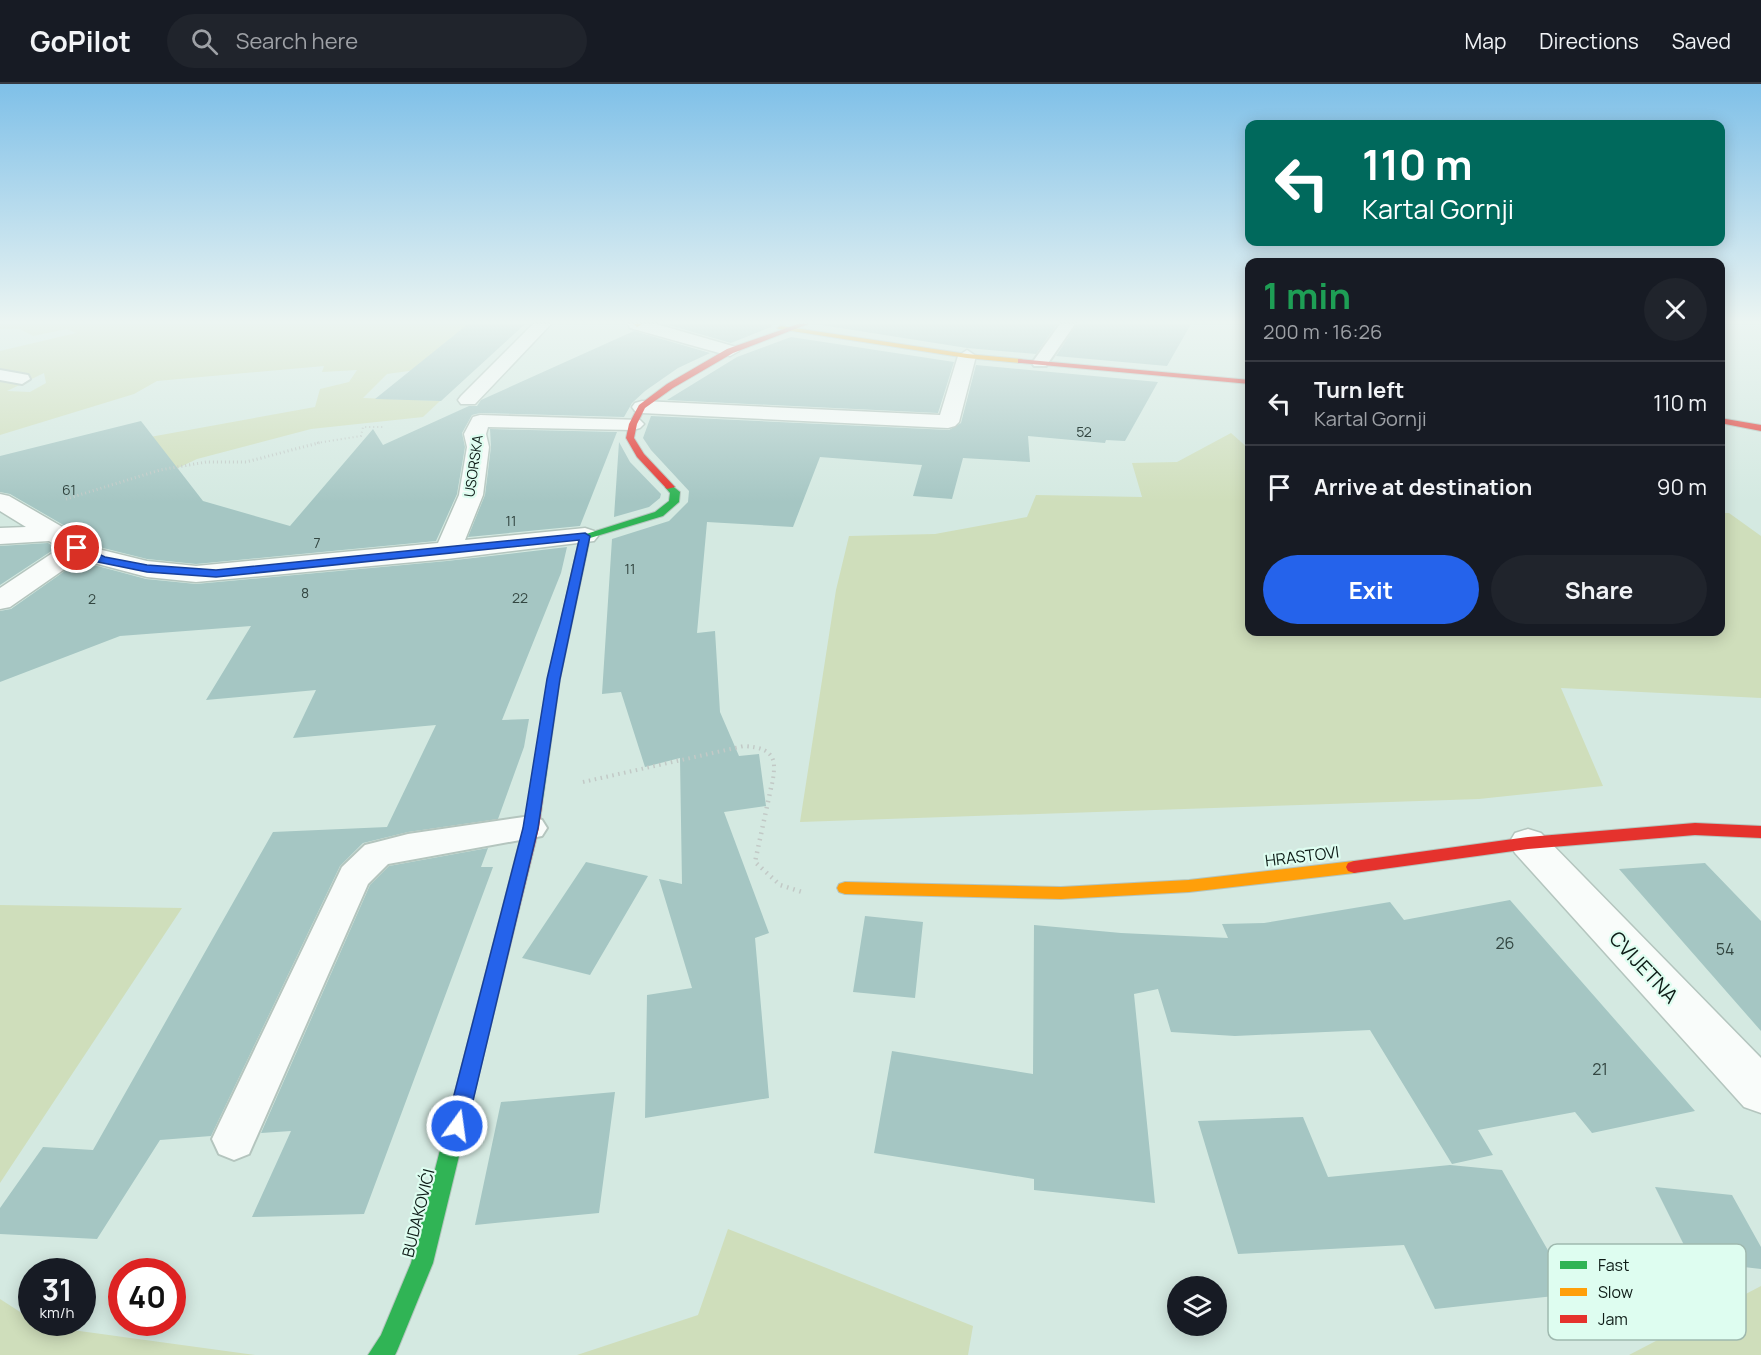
<!DOCTYPE html>
<html lang="en">
<head>
<meta charset="utf-8">
<style>
  :root { --surface:#171b24; --page:#20242c; --text:#f1f3f6; --muted:#9ea1a6; --line:#363941; --accent:#2563eb }
  body { margin:0; font-family:Manrope,sans-serif; background:var(--page); color:var(--text); height:100vh; display:flex; flex-direction:column; font-size:22px; white-space:nowrap }
  * { box-sizing:border-box; margin:0 }
  p { font-size:20px; color:var(--muted) }
  .icon { flex:none; width:33px; height:33px; fill:none; stroke:currentColor; stroke-width:2; stroke-linecap:round; stroke-linejoin:round }
  .map { position:relative; flex:1; overflow:hidden }
  .side { position:absolute; left:1245px; top:174px; width:480px; height:378px; display:flex; flex-direction:column; background:var(--surface); border-radius:12px; box-shadow:0 3px 15px #0003 }
  .side>* { flex:none }
  .banner { position:absolute; left:1245px; top:36px; width:480px; height:126px; border-radius:12px; box-shadow:0 3px 15px #0003; background:#00695c; color:#fff; overflow:hidden }
  .buttons { position:absolute; left:1167px; top:1192px; display:grid; gap:12px }
  .buttons a { display:grid; place-items:center; width:60px; height:60px; border-radius:50%; background:var(--surface); box-shadow:0 3px 15px #0003; font-size:30px }
  .speed { position:absolute; left:18px; top:1174px; display:flex; gap:12px; font-size:30px; font-weight:700; text-align:center }
  .speed>* { display:grid; place-content:center; width:78px; height:78px; border-radius:50%; background:var(--surface); box-shadow:0 3px 15px #0003; line-height:1 }
  .speed small { font-size:15px; font-weight:400 }
  .speed .limit { border:9px solid #d22; background:#fff; color:#111 }
  .pin { position:absolute; display:grid; place-items:center; width:51px; height:51px; color:#fff; margin:-26px; border:3px solid #fff; border-radius:50%; box-shadow:0 2px 6px #0007 }
  .me { position:absolute; width:66px; margin:-33px; rotate:14deg; stroke-linejoin:round; filter:drop-shadow(0 0 4px #0008) }
  .turn { display:flex; align-items:center; gap:21px; height:126px; padding:0 18px; font-size:27px }
  .turn .icon { width:78px; height:78px; stroke-width:2.5 }
  .turn b { display:block; font-size:42px; line-height:51px }
  .round { display:grid; place-items:center; flex:none; width:63px; height:63px; border-radius:32px; background:var(--page) }
  .summary { display:flex; align-items:center; justify-content:space-between; height:102px; padding:0 18px }
  h1 { font-size:36px; font-weight:700; line-height:45px; color:#1e9e55 }
  .cta { display:flex; gap:12px; margin-top:auto; padding:12px 18px }
  .cta a { flex:1; height:69px; border-radius:36px; background:var(--accent); color:#fff; font-size:24px; font-weight:700; line-height:69px; text-align:center }
  .cta a+a { background:var(--page); color:var(--text) }
  ul { padding:0; list-style:none }
  li { display:flex; align-items:center; gap:18px; height:84px; padding:0 18px; border-top:2px solid var(--line) }
  li div { flex:1 }
  li b { display:block; font-size:22px }
  li em { font-style:normal }
  header { display:flex; align-items:center; gap:36px; box-sizing:border-box; height:84px; padding:0 30px; background:var(--surface); border-bottom:2px solid var(--line) }
  header strong { font-size:28px }
  nav { display:flex; gap:33px; margin-inline-start:auto; font-size:21px }
  .search { width:420px; height:54px; background:var(--page); display:flex; align-items:center; gap:15px; box-sizing:border-box; padding:0 21px; border-radius:33px; color:var(--muted); font-size:22px }
  .map>svg:first-child { display:block }
  .green { fill:#cfdebb; fill-rule:evenodd }
  .building { fill:#a5c6c3 }
  .lines { fill:none; stroke-linecap:round; stroke-linejoin:round }
  .lane-casing { stroke:#b4c5be; stroke-width:4 }
  .street-casing { stroke:#b4c5be; stroke-width:3 }
  .fast-casing { stroke:#b4c5be; stroke-width:2 }
  .slow-casing { stroke:#b4c5be; stroke-width:2 }
  .jam-casing { stroke:#b4c5be; stroke-width:2 }
  .path-far3 { stroke:#c2c9c6; stroke-width:2; stroke-dasharray:1 3; stroke-linecap:butt }
  .path-far2 { stroke:#c2c9c6; stroke-width:3; stroke-dasharray:1 3; stroke-linecap:butt }
  .path-far1 { stroke:#c2c9c6; stroke-width:4; stroke-dasharray:1.5 4.5; stroke-linecap:butt }
  .path { stroke:#c2c9c6; stroke-width:4.5; stroke-dasharray:1.5 5; stroke-linecap:butt }
  .lane { fill:#f9fcfa; fill-rule:evenodd }
  .street { fill:#f9fcfa; fill-rule:evenodd }
  .fast { fill:#30b455; fill-rule:evenodd }
  .slow { fill:#ff9f0a; fill-rule:evenodd }
  .jam { fill:#e5322d; fill-rule:evenodd }
  .route { fill:#2563eb; stroke:#184099; stroke-width:1.5 }
  .labels { text-anchor:middle; dominant-baseline:central; stroke-width:4.5; stroke-linejoin:round; paint-order:stroke }
  .number-label { font-size:14px; fill:#334641 }
  .far-street-label { font-size:14px; fill:#0d1b16; stroke:#defdf0 }
  .street-label { font-size:16px; fill:#0d1b16; stroke:#defdf0 }
  .near-number-label { font-size:16px; fill:#334641 }
  .near-street-label { font-size:20px; fill:#0d1b16; stroke:#defdf0 }
  .key { fill:#defdf0; stroke:#9fb9af; stroke-width:1.5 }
  .key-label { font-size:16px; fill:#0d1b16 }
</style>
</head>
<body>
<header>
<strong>GoPilot</strong>
<div class="search"><svg class="icon" aria-label="search" viewBox="0 0 24 24"><circle cx="10" cy="10" r="6"/><path d="M15 15l6 6"/></svg>Search here</div>
<nav><a>Map</a><a>Directions</a><a>Saved</a></nav>
</header>
<div class="map">
<svg width="1761" height="1271" viewBox="0 0 1761 1271">
  <rect width="100%" height="100%" fill="#d4e9e1"/>
  <path class="green" d="M0,240H468L452,281L387,290L363,314L440,317L423,333L311,345L197,375L178,384L92,383L139,355L315,323L320,305L349,298L357,286L322,288L324,282L157,297L134,310L0,351V267L76,249L67,245L33,252L20,245H0ZM44,289L46,299L30,308L7,307Z
    M1231,349L1249,365L1250,548H1720L1721,429H1729L1761,452V614L1561,604L1603,702L1479,715L800,738L836,506L849,452L935,450L1027,433L1036,411L1142,413L1132,379L1177,378Z
    M0,821L182,824L0,1099Z
    M728,1145L973,1242L968,1271H577L698,1231Z
    M1761,1202V1271H1629Z
    M0,1215L31,1235L32,1239L43,1242L255,1271H0Z"/>
  <path class="building" d="M468,240H525L441,317L375,315Z
    M665,240H772L771,243L731,259Z
    M815,240H1057L1036,270L967,264Z
    M1077,240H1191L1167,282L1056,272Z
    M634,247L710,269L678,284L645,307L632,319L624,333L480,329L472,331L462,349L465,363L457,410L436,457L196,480L147,475L103,464L10,410L0,408V372L141,337L203,417L290,442L373,345L383,361L469,322H477L481,316Z
    M791,253L954,278L938,329L667,316L737,273Z
    M976,281L1158,298L1125,357L1106,356L1105,359L1028,352L1030,378L963,374L952,415L913,412L922,381L820,373L793,443L707,438L697,549L715,547L720,628L739,672L759,670L766,722L724,728L769,849L755,854L769,1014L645,1034L647,911L692,904L659,795L682,800L680,674L645,683L621,608L602,610L612,455L669,437L688,418L689,407L651,366L643,354L651,332L949,346L961,339Z
    M490,345L617,348L580,442L468,453L485,411L491,363Z
    M619,358L630,378L661,410L660,414L649,423L614,433Z
    M48,459L56,464L0,501V462Z
    M567,463L561,489L502,636L529,635L524,663L498,735L408,748L363,759L340,782L211,1052L160,1056L97,1155L0,1150V1124L43,1063L93,1066L273,748L387,743L436,641L293,654L316,606L206,616L251,542L120,552L0,598V527L11,525L79,477L146,495L196,500L447,477Z
    M488,764L481,783H493L364,1130L252,1133L291,1047L261,1049L370,801L389,782Z
    M586,778L648,792L590,891L522,874Z
    M1705,779L1761,837V947L1619,785Z
    M1510,816L1695,1027L1592,1049L1575,1028L1478,1046L1493,1071L1452,1080L1370,946L1235,952L1171,948L1158,905L1134,910L1155,1119L1034,1106V1095L874,1069L892,967L1033,990L1034,841L1121,849L1228,854L1222,840L1264,839L1390,818L1404,836Z
    M865,832L923,838L915,914L853,908Z
    M615,1008L599,1129L475,1141L501,1018Z
    M1303,1033L1328,1093L1450,1081L1502,1086L1573,1210L1435,1225L1404,1161L1238,1170L1198,1037Z
    M1655,1103L1732,1111L1761,1163V1185L1692,1177Z"/>
  <g class="lines">
    <defs>
      <path id="lane" d="M1060,240H1075L1046,282H1034L1032,279Z
        M0,286L28,291L30,295L22,300L0,296Z
        M531,732L542,736L547,744L542,752L388,780L368,800L249,1070L234,1076L219,1070L212,1055L219,1040L342,783L365,761L377,758L408,750Z"/>
      <path id="street" d="M533,240H551L475,320H461L458,316L461,312Z
        M628,240H656L736,263L739,267L730,272L630,244Z
        M967,266L976,272L959,338L955,342L948,344L642,329L635,327L632,323L635,319L642,317L940,331L958,272Z
        M480,331L640,336L644,340L640,344L633,346L488,343L486,350L489,363L483,411L465,456L585,444L594,447L598,452L594,457L447,475L196,498L147,493L79,475L10,523L0,525V504L60,464L49,457L0,460V444L26,443L0,427V410L9,412L102,466L147,477L196,482L438,459L459,411L467,363L464,350L473,333Z
        M1528,745L1541,749L1761,974V1029L1744,1023L1515,769L1509,759L1515,749Z"/>
      <path id="fast" d="M670,400L680,408L679,418L663,432L590,454L560,595L543,714L541,718H531L529,714L548,595L580,452L655,428L669,417L670,409L665,403Z
        M459,1021L466,1024L469,1031L433,1179L397,1267L395,1271H368L381,1251L411,1179L449,1031L452,1024Z"/>
      <path id="slow" d="M634,240H642L637,243Z
        M781,242L967,270L1021,275L1025,277L1021,279L967,274L779,245L777,244Z
        M1354,777L1360,779L1362,783L1360,787L1354,789L1189,808L1061,815L845,810L839,808L837,804L839,800L845,798L1061,803L1189,796Z"/>
      <path id="jam" d="M798,240H808L733,269L673,304L645,324L637,340L634,354L644,370L675,403L667,405L637,373L626,354L629,340L639,321L667,300L727,265Z
        M1018,275L1250,296V300L1021,279H1018Z
        M1720,334L1761,341V347L1720,339Z
        M536,709L541,710L543,714L539,744L469,1031L466,1038L459,1041L452,1038L449,1031L523,744L529,714L531,710Z
        M1695,739L1761,742V754L1695,751L1528,765L1354,789L1348,787L1346,783L1348,779L1354,777L1528,753Z"/>
    </defs>
    <use href="#lane" class="lane-casing"/>
    <use href="#street" class="street-casing"/>
    <use href="#fast" class="fast-casing"/>
    <use href="#slow" class="slow-casing"/>
    <use href="#jam" class="jam-casing"/>
    <path class="path-far3" d="M317,359L361,352L363,343H384"/>
    <path class="path-far2" d="M66,415L160,386L206,378H246L322,358"/>
    <path class="path-far1" d="M583,698L744,662C777,664 777,677 771,705"/>
    <path class="path" d="M771,704L755,778L780,801L802,808"/>
    <use href="#lane" class="lane"/>
    <use href="#street" class="street"/>
    <use href="#fast" class="fast"/>
    <use href="#slow" class="slow"/>
    <use href="#jam" class="jam"/>
  </g>
  <linearGradient id="sky" x2="0" y2="1"><stop stop-color="#7fc0e8"/><stop offset="0.57" stop-color="#ecf5f2"/><stop offset="1" stop-color="#ecf5f2" stop-opacity="0"/></linearGradient>
  <rect width="1761" height="418" fill="url(#sky)"/>
  <path class="route" d="M585,449L590,452L560,595L538,744L467,1042L464,1049L457,1052L449,1049L446,1042L523,744L547,595L579,456L216,493L147,488L98,478L71,464L77,460L105,473L147,481L216,486Z"/>
  <g class="labels">
    <g class="number-label">
      <text x="1084" y="347">52</text>
      <text x="69" y="405">61</text>
      <text x="511" y="436">11</text>
      <text x="317" y="458">7</text>
      <text x="630" y="484">11</text>
      <text x="305" y="508">8</text>
      <text x="520" y="513">22</text>
      <text x="92" y="514">2</text>
    </g>
    <g class="far-street-label">
      <text transform="translate(473 382) rotate(-82)">USORSKA</text>
    </g>
    <g class="street-label">
      <text transform="translate(1302 772) rotate(-7)">HRASTOVI</text>
      <text transform="translate(418 1129) rotate(-76)">BUDAKOVIĆI</text>
    </g>
    <g class="near-number-label">
      <text x="1505" y="859">26</text>
      <text x="1725" y="865">54</text>
      <text x="1600" y="985">21</text>
    </g>
    <g class="near-street-label">
      <text transform="translate(1644 883) rotate(47)">CVIJETNA</text>
    </g>
  </g>
  <rect x="1548" y="1160" width="198" height="96" rx="9" class="key"/>
  <rect x="1560" y="1177" width="27" height="8" fill="#30b455"/>
  <rect x="1560" y="1204" width="27" height="8" fill="#ff9f0a"/>
  <rect x="1560" y="1231" width="27" height="8" fill="#e5322d"/>
  <g class="key-label">
    <text x="1598" y="1187">Fast</text>
    <text x="1598" y="1214">Slow</text>
    <text x="1598" y="1241">Jam</text>
  </g>
</svg>
<div class="buttons">
<a><svg class="icon" aria-label="layers" viewBox="0 0 24 24"><path d="M12 4l9 5-9 5-9-5zM3 14l9 5 9-5"/></svg></a>
</div>
<div class="speed"><div>31<small>km/h</small></div><div class="limit">40</div></div>
<div class="pin" style="left:77px;top:464px;background:#d93025"><svg class="icon" aria-label="arrive" viewBox="0 0 24 24"><path d="M6 21V4h12l-3 4 3 4H6"/></svg></div>
<svg class="me" style="left:457px;top:1042px" viewBox="-20 -20 40 40"><circle r="17" fill="#2563eb" stroke="#fff" stroke-width="3"/><path d="M0-11L8 9 0 5-8 9z" fill="#fff"/></svg>
<div class="banner">
<div class="turn"><svg class="icon" aria-label="left" viewBox="0 0 24 24"><path d="M17 20v-9H6M10 6l-5 5 5 5"/></svg><div><b>110 m</b>Kartal Gornji</div></div>
</div>
<section class="side">
<div class="summary"><div><h1>1 min</h1><p>200 m · 16:26</p></div><a class="round"><svg class="icon" aria-label="close" viewBox="0 0 24 24"><path d="M6 6l12 12M18 6L6 18"/></svg></a></div>
<ul>
<li><svg class="icon" aria-label="left" viewBox="0 0 24 24"><path d="M17 20v-9H6M10 6l-5 5 5 5"/></svg><div><b>Turn left</b><p>Kartal Gornji</p></div><em>110 m</em></li>
<li><svg class="icon" aria-label="arrive" viewBox="0 0 24 24"><path d="M6 21V4h12l-3 4 3 4H6"/></svg><div><b>Arrive at destination</b></div><em>90 m</em></li>
</ul>
<div class="cta"><a>Exit</a><a>Share</a></div>
</section>
</div>
</body>
</html>
